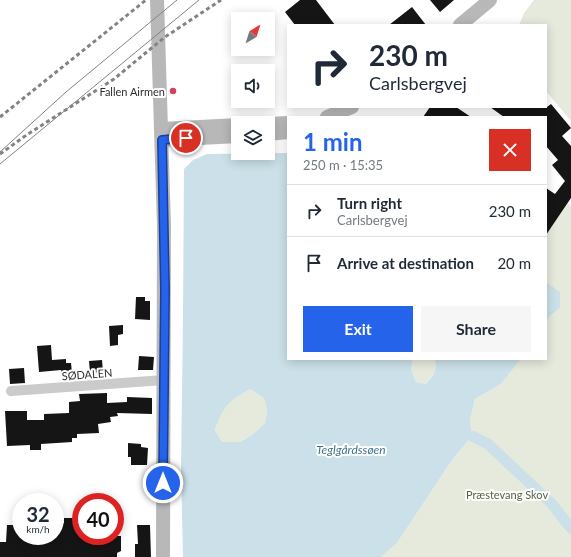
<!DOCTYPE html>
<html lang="en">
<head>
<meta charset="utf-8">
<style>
  :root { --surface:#fff; --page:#f6f6f7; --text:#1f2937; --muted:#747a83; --line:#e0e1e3; --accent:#2563eb }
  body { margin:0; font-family:Lato,sans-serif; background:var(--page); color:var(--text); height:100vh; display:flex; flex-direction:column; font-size:15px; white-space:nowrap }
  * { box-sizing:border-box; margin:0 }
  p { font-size:13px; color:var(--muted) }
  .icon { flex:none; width:22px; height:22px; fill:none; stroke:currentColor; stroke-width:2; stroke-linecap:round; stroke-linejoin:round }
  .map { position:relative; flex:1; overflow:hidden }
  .details { position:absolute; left:287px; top:116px; width:260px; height:244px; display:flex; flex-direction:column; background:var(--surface); border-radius:0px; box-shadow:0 2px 10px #0003 }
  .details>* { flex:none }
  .hud { position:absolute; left:287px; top:24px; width:260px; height:84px; border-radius:0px; box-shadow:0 2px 10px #0003; background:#fff; color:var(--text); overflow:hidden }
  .needle { width:26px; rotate:38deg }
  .controls { position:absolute; left:231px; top:12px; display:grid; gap:8px }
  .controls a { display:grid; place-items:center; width:44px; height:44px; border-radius:0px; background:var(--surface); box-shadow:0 2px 10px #0003; font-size:20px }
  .speed { position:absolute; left:12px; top:493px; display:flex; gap:8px; font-size:20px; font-weight:700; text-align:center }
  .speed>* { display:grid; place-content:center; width:52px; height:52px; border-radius:50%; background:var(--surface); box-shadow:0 2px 10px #0003; line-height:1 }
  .speed small { font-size:10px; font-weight:400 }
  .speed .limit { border:6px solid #d22; background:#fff; color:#111 }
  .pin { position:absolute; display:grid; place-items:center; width:34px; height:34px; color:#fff; margin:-17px; border:2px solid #fff; border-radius:50%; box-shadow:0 1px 4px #0007 }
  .me { position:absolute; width:44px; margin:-22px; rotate:0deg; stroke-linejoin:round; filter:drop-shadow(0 0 3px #0008) }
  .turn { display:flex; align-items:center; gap:14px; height:84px; padding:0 16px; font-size:18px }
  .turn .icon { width:52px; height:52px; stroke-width:2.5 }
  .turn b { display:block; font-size:28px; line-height:34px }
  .round { display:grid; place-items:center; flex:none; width:42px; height:42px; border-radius:0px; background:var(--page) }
  .overview { display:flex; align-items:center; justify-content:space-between; height:68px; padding:0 16px }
  h1 { font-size:24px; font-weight:700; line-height:30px; color:var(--accent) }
  .action { display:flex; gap:8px; margin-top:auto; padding:8px 16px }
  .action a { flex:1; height:46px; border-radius:0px; background:var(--accent); color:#fff; font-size:16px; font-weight:700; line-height:46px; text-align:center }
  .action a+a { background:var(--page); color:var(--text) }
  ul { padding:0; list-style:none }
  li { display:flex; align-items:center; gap:12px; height:52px; padding:0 16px; border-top:1px solid var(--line) }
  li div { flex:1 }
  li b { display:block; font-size:15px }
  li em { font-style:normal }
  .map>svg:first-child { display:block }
  .green { fill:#e6eadd }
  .water { fill:#cbe0e8; fill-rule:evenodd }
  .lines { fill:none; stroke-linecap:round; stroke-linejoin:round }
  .canal { stroke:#cbe0e8; stroke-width:11 }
  .building { fill:#151515 }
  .street { stroke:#cbcbcb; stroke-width:10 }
  .secondary { stroke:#b8b8b8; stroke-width:14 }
  .tram { stroke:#838383; stroke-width:1 }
  .rail { stroke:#838383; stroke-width:3; stroke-dasharray:4 3; stroke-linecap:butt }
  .route-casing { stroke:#184099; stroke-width:10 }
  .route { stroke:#2563eb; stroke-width:7 }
  .poi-dot { fill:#d3425d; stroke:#fff; stroke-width:1.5 }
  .labels { text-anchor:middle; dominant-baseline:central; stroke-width:4; stroke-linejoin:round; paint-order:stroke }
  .poi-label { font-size:11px; fill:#2e2e2e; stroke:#fff; text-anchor:end }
  .street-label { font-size:11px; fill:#2e2e2e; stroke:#fff }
  .park-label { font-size:11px; fill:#566540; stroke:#fff }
  .water-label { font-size:12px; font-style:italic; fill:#447588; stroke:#fff }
</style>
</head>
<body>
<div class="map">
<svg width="571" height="557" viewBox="0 0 571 557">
  <rect width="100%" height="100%" fill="#fff"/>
  <path class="green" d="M534,0H571V121L546,91V25H519L524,13Z
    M568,203L571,206V557H381L397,543L452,460L472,436L470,420L475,399L501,384L521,359H546V322L549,317L560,308L546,281V225L551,228Z
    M413,359H434C439,368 432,377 426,384L416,382L411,369Z
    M250,389L264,397L267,410L265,423L252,435L240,442H222L215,430L220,413L234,398Z"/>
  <path class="water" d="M288,153V359H413L411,369L416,382L426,384C432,378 439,368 434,359H521L501,384L475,399L470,420L472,436L452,460L397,543L381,557H183L181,469L183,317L184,169L193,160L207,154ZM250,389L264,398L267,410L265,423L252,435L240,442H222L215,430C223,406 229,401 250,389Z
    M546,281L547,283L560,292V308L549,317L546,322Z"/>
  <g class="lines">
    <path class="canal" d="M472,436L488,444L551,503L571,528"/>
  </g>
  <path class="building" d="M300,0H316L335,25H295L285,12Z
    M430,0H454L440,12Z
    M412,7L426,25H389Z
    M551,104L571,128L562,136L571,146V198L546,235V188L555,194L565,181L552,165L558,160L546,146V117H504L490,107H547Z
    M430,107H456L471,117H423Z
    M136,297H145V301H150V320L135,319Z
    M123,325V334L118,335V345L110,346L109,326Z
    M51,345L52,360L66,359V363H71L72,373H62L61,370L39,372L37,346Z
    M139,356L154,357L153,370H138Z
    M102,360L103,372L90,373L89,361Z
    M24,368L25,383L10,384L9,369Z
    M107,393V403L127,402V397L152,398V414L117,413L118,416L110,417L111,422L98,424L99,433L77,434V438H72V442L41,444V450H30V445L7,446L5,411H27V420H44V414L69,413V402L80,401L79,394Z
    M128,443L141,444V447L148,448L147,465H131V457H128Z
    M64,518H74V529L81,528V536H121V551L117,553V557H0V542H6L7,525H21V536H55V523H64Z
    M137,525H150L151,557H135V544H138Z"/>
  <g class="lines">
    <path class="street" d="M11,391L164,380"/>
    <path class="secondary" d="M157,0L164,226L163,557
      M460,25L490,0
      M327,117L352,107
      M268,124L288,123
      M162,129L238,125
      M268,134L288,132
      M162,140L238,136"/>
    <path class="tram" d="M0,152L66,92L177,0
      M0,164L199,0"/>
    <path class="rail" d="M0,117L146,0
      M0,154L28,134L114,79L165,37L221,0"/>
  </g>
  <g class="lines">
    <defs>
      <path id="route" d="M163,483L165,290L162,140L186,138"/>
    </defs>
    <use href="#route" class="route-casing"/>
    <use href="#route" class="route"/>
  </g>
  <circle class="poi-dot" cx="173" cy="91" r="4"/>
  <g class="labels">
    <g class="poi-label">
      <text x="165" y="91">Fallen Airmen</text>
    </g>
    <g class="street-label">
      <text transform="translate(87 374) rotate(-4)">SØDALEN</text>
    </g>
    <g class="park-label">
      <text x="507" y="494">Præstevang Skov</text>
    </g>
    <g class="water-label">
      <text x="351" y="449">Teglgårdssøen</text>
    </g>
  </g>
</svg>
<div class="controls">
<a><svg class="needle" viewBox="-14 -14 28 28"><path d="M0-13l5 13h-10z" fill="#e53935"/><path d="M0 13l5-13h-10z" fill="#747a83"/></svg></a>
<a><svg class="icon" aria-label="sound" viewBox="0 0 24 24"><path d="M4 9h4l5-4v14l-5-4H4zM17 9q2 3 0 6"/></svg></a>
<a><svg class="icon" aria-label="layers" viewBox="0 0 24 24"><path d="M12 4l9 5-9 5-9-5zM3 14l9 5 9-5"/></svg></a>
</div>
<div class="speed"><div>32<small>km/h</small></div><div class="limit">40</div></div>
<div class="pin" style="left:186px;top:138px;background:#d93025"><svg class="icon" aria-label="arrive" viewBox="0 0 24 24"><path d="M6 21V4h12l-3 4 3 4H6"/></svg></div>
<svg class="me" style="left:163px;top:483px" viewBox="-20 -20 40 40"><circle r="17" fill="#2563eb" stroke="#fff" stroke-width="3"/><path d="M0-11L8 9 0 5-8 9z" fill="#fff"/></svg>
<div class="hud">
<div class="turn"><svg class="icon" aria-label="right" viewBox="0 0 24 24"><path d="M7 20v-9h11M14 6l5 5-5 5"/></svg><div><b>230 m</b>Carlsbergvej</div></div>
</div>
<section class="details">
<div class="overview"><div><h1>1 min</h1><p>250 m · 15:35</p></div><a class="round" style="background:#d93025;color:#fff"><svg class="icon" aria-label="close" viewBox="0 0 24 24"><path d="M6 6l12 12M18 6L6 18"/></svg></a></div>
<ul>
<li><svg class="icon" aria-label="right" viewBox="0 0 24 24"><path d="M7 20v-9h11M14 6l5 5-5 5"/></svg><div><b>Turn right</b><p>Carlsbergvej</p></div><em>230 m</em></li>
<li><svg class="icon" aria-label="arrive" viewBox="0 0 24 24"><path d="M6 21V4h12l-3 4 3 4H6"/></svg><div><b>Arrive at destination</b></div><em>20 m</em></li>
</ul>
<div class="action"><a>Exit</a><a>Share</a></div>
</section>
</div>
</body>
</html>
